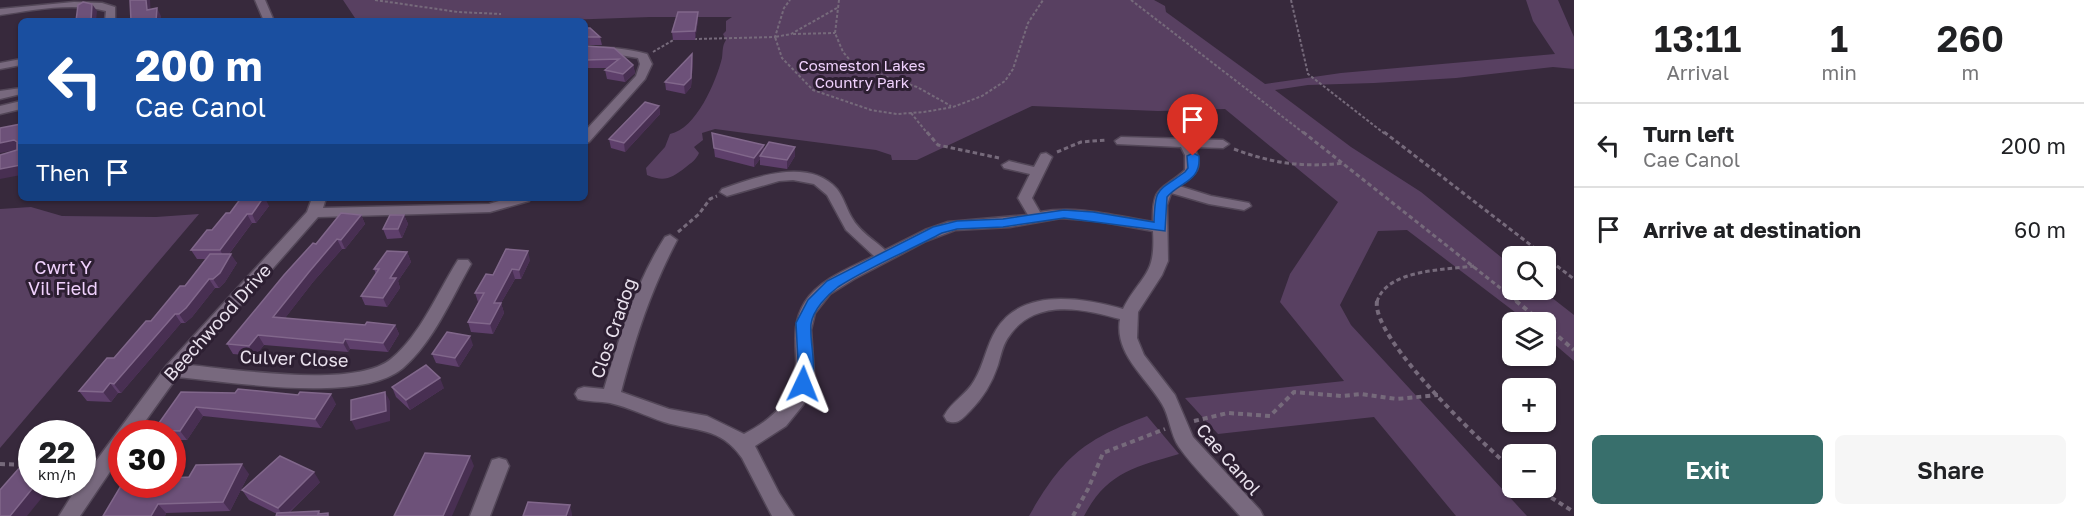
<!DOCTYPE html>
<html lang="en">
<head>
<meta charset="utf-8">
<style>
  :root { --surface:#fff; --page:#f6f6f6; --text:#202124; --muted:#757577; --line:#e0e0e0; --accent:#386f6c }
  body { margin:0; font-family:"Golos Text",sans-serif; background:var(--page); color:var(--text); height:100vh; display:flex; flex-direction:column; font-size:22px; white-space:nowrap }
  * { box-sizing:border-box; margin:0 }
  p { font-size:20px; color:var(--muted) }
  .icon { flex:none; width:33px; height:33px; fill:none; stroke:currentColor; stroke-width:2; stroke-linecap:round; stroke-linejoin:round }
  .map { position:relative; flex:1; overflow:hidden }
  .sheet { display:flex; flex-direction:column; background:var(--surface); width:510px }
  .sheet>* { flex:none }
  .guide { position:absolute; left:18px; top:18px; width:570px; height:183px; border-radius:9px; box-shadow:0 2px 4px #0004; background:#1a4fa0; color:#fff; overflow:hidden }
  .controls { position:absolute; left:1502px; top:246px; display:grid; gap:12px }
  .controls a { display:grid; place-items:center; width:54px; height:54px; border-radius:9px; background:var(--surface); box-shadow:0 2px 4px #0004; font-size:30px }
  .speed { position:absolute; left:18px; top:420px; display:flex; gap:12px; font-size:30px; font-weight:700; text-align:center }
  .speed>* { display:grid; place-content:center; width:78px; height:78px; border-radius:50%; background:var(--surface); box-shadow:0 2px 4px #0004; line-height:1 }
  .speed small { font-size:15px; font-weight:400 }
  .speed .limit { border:9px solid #d22; background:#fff; color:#111 }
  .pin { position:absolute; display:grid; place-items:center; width:51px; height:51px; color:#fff; margin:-62px -26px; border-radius:50% 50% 50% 0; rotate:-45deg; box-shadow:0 0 6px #0007 }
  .pin .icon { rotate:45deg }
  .me { position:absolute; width:66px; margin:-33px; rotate:2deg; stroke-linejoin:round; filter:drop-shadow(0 0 4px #0008) }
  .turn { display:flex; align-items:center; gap:21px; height:126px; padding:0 18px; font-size:27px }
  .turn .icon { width:78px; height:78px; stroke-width:2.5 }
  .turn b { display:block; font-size:42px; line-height:51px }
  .then { display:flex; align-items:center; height:57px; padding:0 18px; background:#0003; gap:12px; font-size:22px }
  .eta { display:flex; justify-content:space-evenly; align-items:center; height:102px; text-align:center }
  .eta b { font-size:36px; font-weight:600; line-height:42px }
  .button { display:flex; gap:12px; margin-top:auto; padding:12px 18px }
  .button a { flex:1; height:69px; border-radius:9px; background:var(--accent); color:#fff; font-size:24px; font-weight:600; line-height:69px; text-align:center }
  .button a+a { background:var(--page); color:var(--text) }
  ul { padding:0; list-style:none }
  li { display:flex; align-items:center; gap:18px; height:84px; padding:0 18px; border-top:2px solid var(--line) }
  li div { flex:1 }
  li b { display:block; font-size:22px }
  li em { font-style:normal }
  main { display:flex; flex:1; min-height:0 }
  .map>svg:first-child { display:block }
  .green { fill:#584061 }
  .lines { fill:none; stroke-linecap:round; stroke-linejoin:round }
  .minor-casing { stroke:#534758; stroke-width:3 }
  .path-far2 { stroke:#766a7b; stroke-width:2; stroke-dasharray:3 2; stroke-linecap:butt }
  .path-far1 { stroke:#766a7b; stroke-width:3; stroke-dasharray:4.5 3; stroke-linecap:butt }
  .path { stroke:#766a7b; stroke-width:4; stroke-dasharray:5 4; stroke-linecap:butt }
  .minor { fill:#78697e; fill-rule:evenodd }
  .wall { fill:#5e3f6b }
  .shaded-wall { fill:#482f52 }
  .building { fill:#6d5179; stroke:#81678b; stroke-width:1.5 }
  .route { fill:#1a73e8; stroke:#114b97; stroke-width:1.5 }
  .labels { text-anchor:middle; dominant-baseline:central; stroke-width:6; stroke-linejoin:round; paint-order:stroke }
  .far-park-label { font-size:15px; fill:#f0d1fd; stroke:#2d1f32 }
  .park-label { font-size:18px; fill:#f0d1fd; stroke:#2d1f32 }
  .street-label { font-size:18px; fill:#e9e1ed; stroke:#2d1f32 }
</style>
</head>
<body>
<main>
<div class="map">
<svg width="1574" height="516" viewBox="0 0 1574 516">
  <rect width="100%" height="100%" fill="#37293c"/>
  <path class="green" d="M343,0H1154L1165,6L1166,12L1265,84L1341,73L1555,54L1533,21L1526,0H1558L1574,37V69L1553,67L1456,78L1374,83L1308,85L1275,90L1351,147L1421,192L1512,266V290H1542L1574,315V361L1545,336V322H1528L1407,230L1378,231L1340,305L1351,325L1527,516H1456L1374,417L1218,434L1185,398L1344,381L1280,302L1290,274L1338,202L1225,109L1158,111L1032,106L917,160H892L891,155L876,150L715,129L702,133L703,140L694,147L699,153C696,160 691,163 686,167C671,179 664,182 647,175L646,168L665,147L670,134C696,129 716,82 722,58C723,51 722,46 726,40L723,34L726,31V21L732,17H650L537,21H357Z
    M31,207L62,216L156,217L199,214L0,448V209Z
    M1147,416L1179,454C1135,467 1107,472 1084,516H1029C1063,457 1083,440 1147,416Z"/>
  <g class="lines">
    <defs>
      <path id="minor" d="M255,0H265L274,21H264Z
        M74,2L102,3L115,7V21H105L106,11C73,2 33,10 0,15V9Z
        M585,47C606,47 626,48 647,54L652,64L645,79L589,142L585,143V131L636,76L640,64L638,58L614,54L585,53Z
        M21,59V65L0,69V63Z
        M21,88V94L0,99V91Z
        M21,101V109L0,114V106Z
        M1121,137L1223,140L1229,144L1223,148L1194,147C1204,167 1197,175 1179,186L1211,196L1249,203L1251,206L1244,210L1209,204L1171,193L1167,205L1168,261L1162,275L1138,312L1137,338L1144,355L1175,395L1193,437L1260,510L1263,516H1240C1220,493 1196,471 1179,447C1170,434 1170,417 1162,404C1146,377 1114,354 1120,319C1095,312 1060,303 1034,315C1025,319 1016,326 1010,335C1003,343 1001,355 998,365C992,383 983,398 970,411C962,419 958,425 947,421L944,416C951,402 966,395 974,381C984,365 986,346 996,330C1022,287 1083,298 1123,309C1141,274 1156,277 1153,231L1098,221L1061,218L1010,227L955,230L926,241L854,279L830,294L815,313L811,330L814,374L811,388L803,405L786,426L755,446L779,493L794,516H772L742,458C720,426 695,432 664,422C646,416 628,407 610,403C600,401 588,402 578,399L575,394L578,389L584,387L604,389C620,336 635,284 665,237L670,235L677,240C650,292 636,336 621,392L669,409L707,416L744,434C777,417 799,394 796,355C795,335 794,320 805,302C820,279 850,268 874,256L846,230L827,195L814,184L793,180L779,181L727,196L720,192L722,189C755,177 809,157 837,189C844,198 846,208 852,218C859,231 874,240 885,250L925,230L948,222L1028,215L1018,198L1030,174L1004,168L1002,165L1009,161L1034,167L1041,154L1046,153L1052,157L1032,198L1040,212C1078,205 1115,216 1153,222C1152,184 1162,191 1185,170V155L1181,147L1117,144L1115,141Z
        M312,198H326L323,208L489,204L509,198H531L529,201L490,212L318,217L188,365C235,369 355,389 391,359C421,334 437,293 458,260H468L471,264C451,299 434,341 403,368C361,404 232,382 177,377L136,434H122V454L80,516H59L79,484H82V480L167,365L307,212Z
        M499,458L506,460L509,466L490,516H470L492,460Z"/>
    </defs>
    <use href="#minor" class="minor-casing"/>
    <path class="path-far2" d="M375,0L458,12L501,14
      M839,0L835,33L843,52L856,67L917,87L951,106
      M1131,0L1305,134
      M1291,0L1308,74L1385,134
      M837,8L791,34L775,37L782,58L813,90L871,110L897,114L924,112L953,107L982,96L1005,81L1013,69L1028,23L1043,0
      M793,34L835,33
      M694,39L775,37L784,8L790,0
      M653,52L675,39
      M911,113L928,134"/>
    <path class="path-far1" d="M927,132L938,145L999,158
      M1303,132L1518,302
      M1384,132L1545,256
      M1234,149C1271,163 1304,168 1343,163
      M1057,152L1081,142L1107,140
      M678,232L699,214L710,199L717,196
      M1545,257L1574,279
      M1377,302C1386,269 1446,270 1474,266"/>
    <path class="path" d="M1377,301C1371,338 1482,443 1512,469
      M1516,301L1542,322
      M1545,325L1574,350
      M1194,421L1228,413L1270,416L1294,392L1342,396L1361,394L1397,399L1438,395
      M0,464L32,465
      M1536,488L1574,512
      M1073,516L1088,489L1103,453L1165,429"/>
    <use href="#minor" class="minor"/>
  </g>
  <path class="wall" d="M698,12V20L695,40H673L672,32Z
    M585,28L600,37L602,45H585Z
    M585,46L633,65L635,73L625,82L607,79L605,70L609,68H585Z
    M693,62L691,87L685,94L666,90L665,82Z
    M659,106L660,114L625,152L611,148L609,139Z
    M712,133L764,145V149L795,147V156L787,169L760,165V159L754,167L715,157Z
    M269,206L256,223H252L229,254L237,263L225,282L219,288H215L192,317L185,323H181L121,393H118L111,402L87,401L79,391L114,358L185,286L205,259H197L191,250L230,213Z
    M361,215L365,224L345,249H342L313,282L285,318L365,325H395L399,334L388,352L350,349L348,352L264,345L255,356L233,354L227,344L316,244Z
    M404,215L408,224L402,238L387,239L383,229Z
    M407,252L411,262L398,281L400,288L387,307L365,305L361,296L376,274L374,269Z
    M530,260L521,279H515L501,303L504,313L493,334L471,332L468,322L478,302L475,293L493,275Z
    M473,345L459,367L436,363L432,354Z
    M392,387L444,388L410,410L396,397Z
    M181,392L336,404L321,428L203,416L187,440H172V434H156L154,430Z
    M249,474L230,511L166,513L165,516H103Z
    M320,482L289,513L319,511L321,514L330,516L277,514L249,500L242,490Z"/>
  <path class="shaded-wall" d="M146,0H150L151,18L147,10Z
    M92,4L97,11L96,21H91Z
    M157,8L161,16V21H156Z
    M698,12V20L695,40V31Z
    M692,54L693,62L691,87L685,94L684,85Z
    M633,65L635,73L625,82L623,74Z
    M659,106L660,114L625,152L624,143Z
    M14,140L21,149L0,153V143Z
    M764,145V154L760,156V159L754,167V158Z
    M795,147V156L787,169V160Z
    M21,165V175L0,179V169Z
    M263,198H265L269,206L256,223L252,214Z
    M247,214L252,223L225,259L220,250Z
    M361,215L365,224L345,249L341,240Z
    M404,215L408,224L402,238L398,229Z
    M337,239L342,249L313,282L279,326L273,317L309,272Z
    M528,251L530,260L521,279L519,270Z
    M407,252L411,262L398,281L400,288L387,307L383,298L390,278Z
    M231,254L237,263L225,282L219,288L213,279Z
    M512,269L515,279L501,303L504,313L493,334L490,324L494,303Z
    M209,279L215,288L192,317L185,323L179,314Z
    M175,314L181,323L121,393L114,384Z
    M395,325L399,334L388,352L383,343Z
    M258,335L264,345L255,356L249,346Z
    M470,336L473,345L459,367L455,358Z
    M345,339L350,349L348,352L343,343Z
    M440,378L444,388L410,410L406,400Z
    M110,383L118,393L111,402L103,392Z
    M385,392L390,401V421L356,430L351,420Z
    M331,394L336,404L321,428L315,419Z
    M196,407L203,416L187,440L180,431Z
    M470,456L474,466L452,516H443Z
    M242,464L249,474L230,511L223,502Z
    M314,472L320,482L285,516H283L278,508Z
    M36,484H53L27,516H10Z
    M158,504L166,513L165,516H151Z
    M570,505L572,514V516H566Z"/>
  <path class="building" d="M130,0H146L147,10L157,8L156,21H131Z
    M83,2L92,4L91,21H76L78,5Z
    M678,12H698L695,31L672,32Z
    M585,28H590L600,37H585Z
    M585,46L614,48L633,65L623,74L605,70L619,59L585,60Z
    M692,54L691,78L684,85L665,82Z
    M645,102L659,106L624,143L609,139Z
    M21,124V165L0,169V155L17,150V142L14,140L0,143V128Z
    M712,133L764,145L754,158L714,148Z
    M769,142L795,147L787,160L760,156Z
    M241,198H263L252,214H247L220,250H191L207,230H212L226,213H230Z
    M341,213L361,215L341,240L337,239L309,272L273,317L365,325L367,322L395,325L383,343L345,339L343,343L258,335L249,346L227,344L284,275L313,243L316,244Z
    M390,215H404L398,229H383Z
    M506,249L528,251L519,270L512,269L494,303H501L490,324L468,322L484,293H475L486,274L493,275Z
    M387,251L407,252L390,278H396L383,298L361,296L379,269H374Z
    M210,254H231L220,273L213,279H209L186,308L179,314H175L114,384L110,383L103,392L79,391L107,358H114L146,321H151L180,286H185Z
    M447,332L470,336L455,358L432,354Z
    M426,365L440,378L406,400L392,387Z
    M238,389L298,395L300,392L331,394L315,419L196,407L180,431L154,430L181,392L235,393Z
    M385,392L386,411L351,420V400Z
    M425,453L470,456L443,516H394Z
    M280,456L314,472L278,508L242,490Z
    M242,464L223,502L158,504L151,516H103L122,484H172V478L189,477L196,465Z
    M21,466L32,467V484H36L10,516H0V490Z
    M528,502L570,505L566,516H523Z
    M319,511L318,514L328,513V516H276L277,513Z"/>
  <path class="route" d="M1193,153L1199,156C1201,182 1181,181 1167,197L1165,231L1064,218L1003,227L957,229L942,233C910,250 867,268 838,287C827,295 813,310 811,324C809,344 819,369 809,388H798L795,384L798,361L796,323L808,300L827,281L933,227L957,221L1003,219L1064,210L1093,212L1154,222C1155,187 1157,192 1185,172L1188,168L1187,156Z"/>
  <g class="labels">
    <g class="far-park-label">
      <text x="862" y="65">Cosmeston Lakes<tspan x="862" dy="17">Country Park</tspan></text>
    </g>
    <g class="park-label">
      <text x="63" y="267">Cwrt Y<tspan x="63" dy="21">Vil Field</tspan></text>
    </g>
    <g class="street-label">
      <text transform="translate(217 322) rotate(-48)">Beechwood Drive</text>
      <text transform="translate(613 328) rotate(-71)">Clos Cradog</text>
      <text transform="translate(294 358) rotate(2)">Culver Close</text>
      <text transform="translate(1229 459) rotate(49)">Cae Canol</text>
    </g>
  </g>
</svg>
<div class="controls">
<a><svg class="icon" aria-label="search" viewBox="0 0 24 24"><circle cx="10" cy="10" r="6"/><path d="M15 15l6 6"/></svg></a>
<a><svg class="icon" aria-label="layers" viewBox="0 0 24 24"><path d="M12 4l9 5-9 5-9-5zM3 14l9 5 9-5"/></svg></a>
<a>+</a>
<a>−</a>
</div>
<div class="speed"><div>22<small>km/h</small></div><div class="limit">30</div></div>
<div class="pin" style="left:1193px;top:156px;background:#d93025"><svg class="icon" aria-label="arrive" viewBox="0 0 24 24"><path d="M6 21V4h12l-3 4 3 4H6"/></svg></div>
<svg class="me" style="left:803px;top:384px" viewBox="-20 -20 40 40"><path d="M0-17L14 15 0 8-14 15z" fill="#1a73e8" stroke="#fff" stroke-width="4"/></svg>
<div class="guide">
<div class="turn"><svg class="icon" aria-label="left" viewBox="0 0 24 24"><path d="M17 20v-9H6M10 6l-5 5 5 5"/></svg><div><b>200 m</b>Cae Canol</div></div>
<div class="then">Then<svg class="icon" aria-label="arrive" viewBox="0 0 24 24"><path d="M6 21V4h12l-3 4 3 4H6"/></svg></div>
</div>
</div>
<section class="sheet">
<div class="eta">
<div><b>13:11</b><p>Arrival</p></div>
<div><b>1</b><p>min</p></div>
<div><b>260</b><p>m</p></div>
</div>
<ul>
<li><svg class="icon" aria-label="left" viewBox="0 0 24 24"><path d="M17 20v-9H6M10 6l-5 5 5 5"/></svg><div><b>Turn left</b><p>Cae Canol</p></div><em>200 m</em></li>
<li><svg class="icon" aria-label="arrive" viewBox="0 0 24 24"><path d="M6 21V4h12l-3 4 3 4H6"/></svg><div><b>Arrive at destination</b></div><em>60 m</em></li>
</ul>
<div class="button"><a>Exit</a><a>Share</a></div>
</section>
</main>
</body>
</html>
